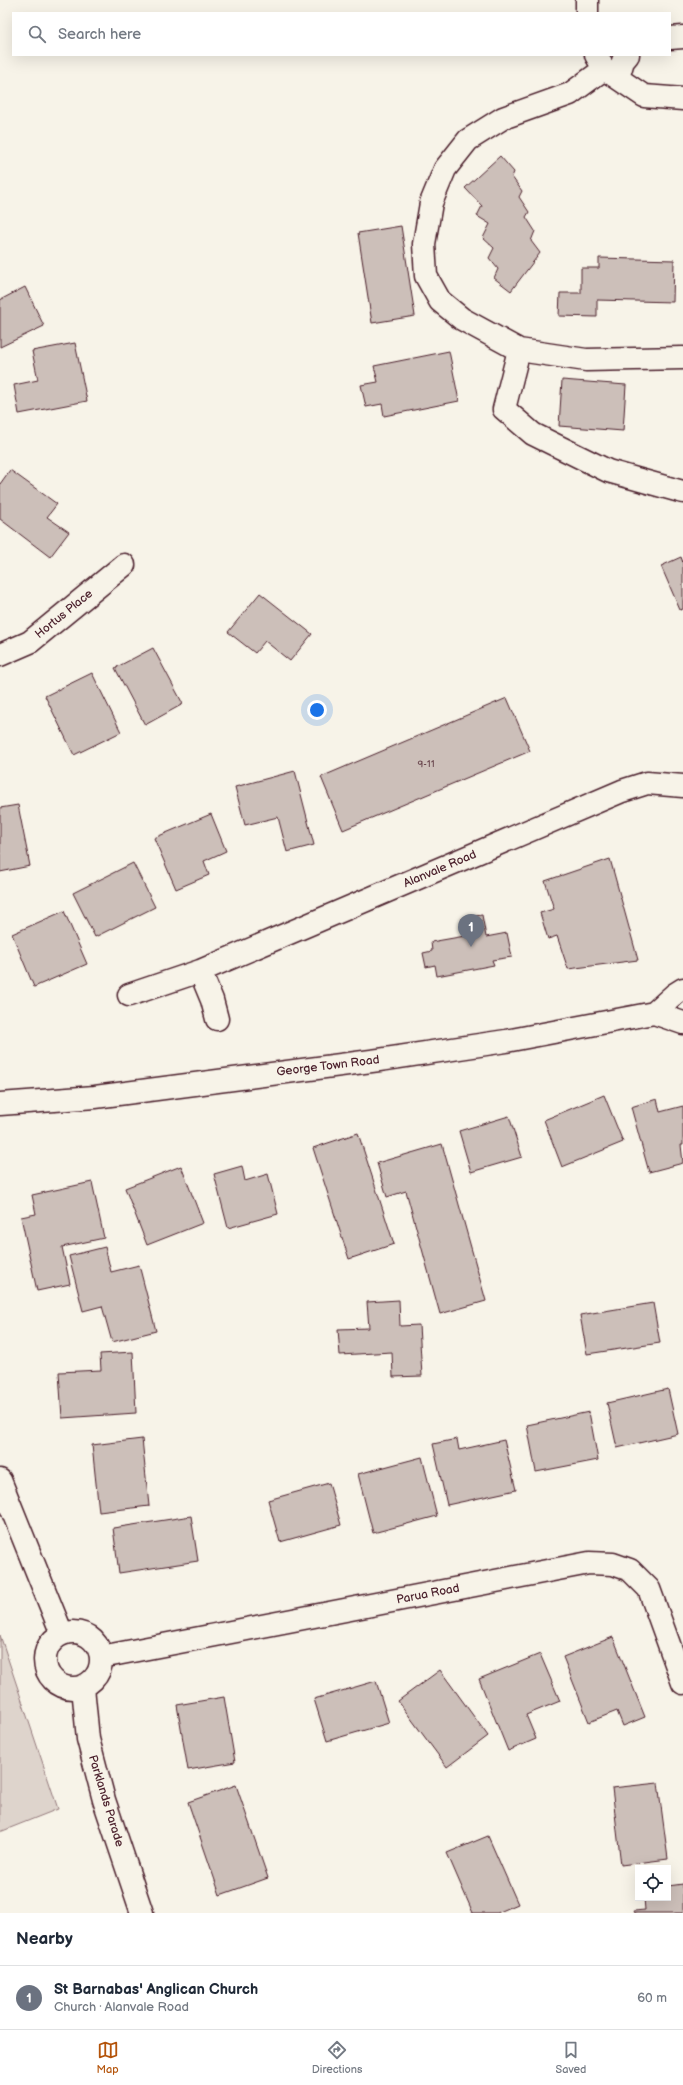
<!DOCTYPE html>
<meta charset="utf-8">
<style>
:root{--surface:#fff;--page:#f2f2f3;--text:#1f2937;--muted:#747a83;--line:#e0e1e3;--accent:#b45309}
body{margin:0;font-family:"Balsamiq Sans",sans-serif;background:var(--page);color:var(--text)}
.controls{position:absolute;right:12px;bottom:12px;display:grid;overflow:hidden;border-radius:0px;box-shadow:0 4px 16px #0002}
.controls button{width:36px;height:36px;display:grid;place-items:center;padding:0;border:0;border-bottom:1px solid var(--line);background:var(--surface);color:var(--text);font:20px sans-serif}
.you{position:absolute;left:317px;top:710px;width:14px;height:14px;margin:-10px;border:3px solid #fff;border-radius:50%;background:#1a73e8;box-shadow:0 0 0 6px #1a73e833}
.badge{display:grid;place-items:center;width:26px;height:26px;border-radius:50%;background:var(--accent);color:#fff;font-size:13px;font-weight:700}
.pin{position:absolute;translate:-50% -33px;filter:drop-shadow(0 1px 2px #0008)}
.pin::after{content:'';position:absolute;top:21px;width:14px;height:12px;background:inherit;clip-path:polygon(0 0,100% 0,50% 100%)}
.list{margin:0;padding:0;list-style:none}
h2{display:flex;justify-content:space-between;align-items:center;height:52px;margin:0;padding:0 16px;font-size:17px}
h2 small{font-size:13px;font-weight:400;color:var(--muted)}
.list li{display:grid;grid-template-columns:26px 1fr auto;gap:12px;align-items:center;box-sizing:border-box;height:64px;padding:0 16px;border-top:1px solid var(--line)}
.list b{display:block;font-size:15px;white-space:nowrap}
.list p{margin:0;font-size:13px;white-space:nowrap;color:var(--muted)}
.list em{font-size:13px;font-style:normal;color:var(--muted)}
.icon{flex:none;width:22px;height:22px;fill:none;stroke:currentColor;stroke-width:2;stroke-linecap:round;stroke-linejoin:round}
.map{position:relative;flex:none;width:683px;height:1913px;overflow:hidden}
.search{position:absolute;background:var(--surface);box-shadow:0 4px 16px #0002;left:12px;right:12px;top:12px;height:44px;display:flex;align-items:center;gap:10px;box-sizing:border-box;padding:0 14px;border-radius:0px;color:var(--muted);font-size:15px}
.sheet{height:116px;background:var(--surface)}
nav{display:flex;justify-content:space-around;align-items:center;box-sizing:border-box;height:56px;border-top:1px solid var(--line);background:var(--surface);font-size:11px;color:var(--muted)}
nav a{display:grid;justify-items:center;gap:2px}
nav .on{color:var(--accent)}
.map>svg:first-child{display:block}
.green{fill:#ded4cc;stroke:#947a7c}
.building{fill:#ccbfb9;stroke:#4a1f2b}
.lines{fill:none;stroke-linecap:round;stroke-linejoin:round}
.minor-casing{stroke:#4a1f2b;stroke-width:25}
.major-casing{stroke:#4a1f2b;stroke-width:25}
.minor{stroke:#f7f3e8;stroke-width:22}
.major{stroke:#f7f3e8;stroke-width:22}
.labels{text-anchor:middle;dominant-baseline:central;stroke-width:3.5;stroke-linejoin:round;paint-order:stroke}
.number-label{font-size:10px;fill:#6a474e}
.street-label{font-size:12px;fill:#4a1f2b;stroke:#f7f3e8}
</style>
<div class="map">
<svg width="683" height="1913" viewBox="0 0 683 1913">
<rect width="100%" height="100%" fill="#f7f3e8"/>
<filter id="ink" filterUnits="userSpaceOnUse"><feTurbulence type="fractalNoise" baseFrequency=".025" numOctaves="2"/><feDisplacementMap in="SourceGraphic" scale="8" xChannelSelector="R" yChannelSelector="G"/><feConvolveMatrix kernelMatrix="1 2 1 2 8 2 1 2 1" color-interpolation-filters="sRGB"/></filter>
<g filter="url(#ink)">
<path class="green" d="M0 1635 58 1809 0 1832Z"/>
<path class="building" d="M500 156 514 172 512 177 522 191 519 197 529 212 526 217 535 231 531 241 540 253 511 291 494 278 498 269 489 258 494 248 483 238 490 224 477 216 482 206 465 188Z
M401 226 415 316 372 323 358 233Z
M599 258 674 260 673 302 597 300V317L559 316 560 293H581V268H599Z
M25 287 44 326 0 347V300Z
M75 343 87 401 19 414 14 385 38 380 32 351Z
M449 351 459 401 384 416 382 404 366 407 361 385 378 382 374 366Z
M562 380 626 385 623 431 559 426Z
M10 470 57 504 47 517 69 532 50 557 0 519V484Z
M681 557 683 563V609L680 610 661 566Z
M260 593 312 634 290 661 265 641 255 653 228 632Z
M153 648 183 704 145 725 115 668Z
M92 673 121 732 74 755 45 696Z
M507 698 530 751 343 830 321 777Z
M295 771 314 845 287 852 278 817 245 825 235 787Z
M18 805 30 866 0 872V808Z
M211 814 226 851 204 861 209 875 176 889 154 838Z
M610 859 638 960 568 969 557 936 548 939 540 913 554 909 545 881Z
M133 863 155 907 95 937 73 893Z
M64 911 87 964 34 987 12 934Z
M482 915 486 937 507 933 512 957 492 960 494 965 437 976 435 965 426 967 423 953 432 951 431 942 465 936 462 918Z
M604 1095 623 1142 562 1167 544 1120Z
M657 1099 660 1112 683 1106V1145H681L683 1163 649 1172 631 1107Z
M509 1116 522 1157 471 1172 459 1131Z
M358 1133 394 1244 349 1259 313 1148Z
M442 1144 486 1301 440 1314 406 1191 387 1197 377 1163Z
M181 1166 203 1223 147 1245 125 1188Z
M242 1166 245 1181 268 1174 278 1214 228 1228 214 1174Z
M92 1182 104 1238 62 1247 70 1284 37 1291 21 1217 36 1214 32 1195Z
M105 1247 111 1272 139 1265 156 1331 112 1342 102 1306 83 1311 69 1256Z
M399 1300 400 1326 419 1325 422 1376 393 1377 392 1352 340 1355 338 1329 369 1328 367 1302Z
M653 1303 660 1343 587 1354 580 1315Z
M133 1352 136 1413 62 1418 59 1372 101 1370 100 1354Z
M668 1389 678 1434 617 1448 607 1403Z
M589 1412 598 1460 536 1472 527 1425Z
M142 1439 149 1506 99 1512 92 1445Z
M457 1439 459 1450 504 1440 516 1490 447 1505 433 1444Z
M422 1457 437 1516 373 1533 358 1474Z
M329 1483 341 1525 280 1542 268 1500Z
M191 1516 198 1561 119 1573 113 1528Z
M613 1637 645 1717 623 1726 617 1711 589 1722 563 1657Z
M540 1654 560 1701 526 1715 536 1739 508 1751 479 1679Z
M440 1670 488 1736 447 1767 398 1701Z
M376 1681 389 1723 327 1741 314 1699Z
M224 1697 235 1762 188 1770 177 1705Z
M658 1783 668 1859 621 1865 612 1788Z
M236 1785 268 1878 220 1895 188 1802Z
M488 1836 518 1904 497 1913H473L447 1853Z
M683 1884V1913H635L634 1911 645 1910 644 1898H668V1886Z"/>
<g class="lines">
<g class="minor-casing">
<path id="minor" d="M587 13V0
M670 38 683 37
M596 55 604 69 644 96 683 99
M604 69 570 94 503 118 468 140 445 169 431 203 424 244 426 276 440 301 462 319 519 350 586 360 683 358
M618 78 623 61 628 55
M519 350 504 409 533 434 608 471 683 492
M0 655 30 642 124 565
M200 971 212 1000 217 1019
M129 995 200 971 622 791 647 783 683 786
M0 1480 62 1634
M45 1660a28 28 0 1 1 56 0a28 28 0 1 1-56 0Z
M101 1657 589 1563 613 1564 630 1570 649 1589 683 1683
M83 1687 88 1739 104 1800 142 1913"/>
</g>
<g class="major-casing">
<path id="major" d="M654 1013 675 994 683 989
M0 1104 95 1097 379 1060 506 1041 654 1013 683 1023"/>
</g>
<use href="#minor" class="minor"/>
<use href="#major" class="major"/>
</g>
</g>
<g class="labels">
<g class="number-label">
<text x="426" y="764">9-11</text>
</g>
<g class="street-label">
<text transform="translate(64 614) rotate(-39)">Hortus Place</text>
<text transform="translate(440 869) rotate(-23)">Alanvale Road</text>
<text transform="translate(328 1066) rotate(-7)">George Town Road</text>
<text transform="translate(428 1594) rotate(-11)">Parua Road</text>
<text transform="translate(106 1801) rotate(73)">Parklands Parade</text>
</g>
</g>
</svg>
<div class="controls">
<button><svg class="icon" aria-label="locate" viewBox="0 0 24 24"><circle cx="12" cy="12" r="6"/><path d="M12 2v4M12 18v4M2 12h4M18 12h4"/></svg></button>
</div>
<div class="you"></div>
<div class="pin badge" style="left:471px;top:947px;background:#6b7280">1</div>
<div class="search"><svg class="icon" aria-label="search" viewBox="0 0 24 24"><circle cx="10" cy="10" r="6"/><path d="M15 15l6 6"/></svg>Search here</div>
</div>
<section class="sheet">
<h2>Nearby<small></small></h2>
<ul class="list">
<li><span class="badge" style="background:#6b7280">1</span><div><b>St Barnabas' Anglican Church</b><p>Church · Alanvale Road</p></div><em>60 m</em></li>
</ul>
</section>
<nav>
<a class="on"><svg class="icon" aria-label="map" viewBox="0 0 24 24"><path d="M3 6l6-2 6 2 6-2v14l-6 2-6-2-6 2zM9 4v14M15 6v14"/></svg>Map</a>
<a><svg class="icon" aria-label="directions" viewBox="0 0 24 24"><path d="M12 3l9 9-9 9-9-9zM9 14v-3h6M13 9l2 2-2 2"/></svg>Directions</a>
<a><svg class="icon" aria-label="saved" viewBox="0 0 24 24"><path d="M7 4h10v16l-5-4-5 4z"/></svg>Saved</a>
</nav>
